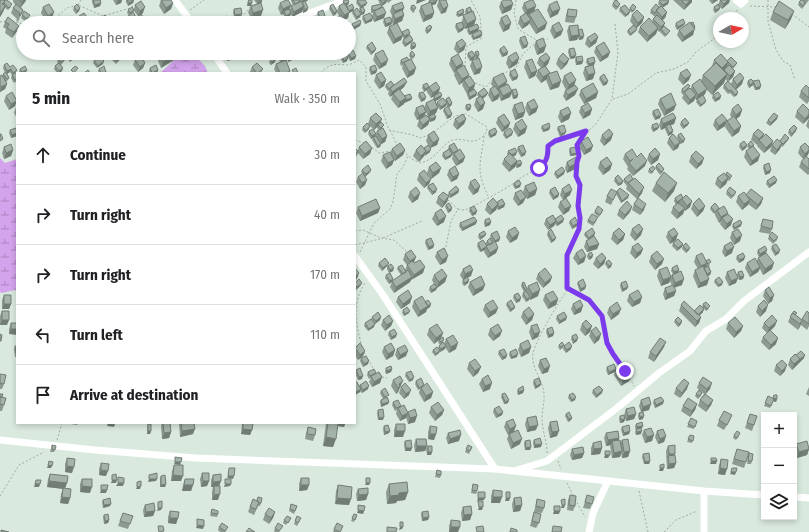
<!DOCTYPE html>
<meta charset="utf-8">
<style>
:root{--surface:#fff;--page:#f2f2f2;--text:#202124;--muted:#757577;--line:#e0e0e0}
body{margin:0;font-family:"Fira Sans Condensed",sans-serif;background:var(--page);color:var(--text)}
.controls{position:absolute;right:12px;bottom:12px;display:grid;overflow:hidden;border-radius:0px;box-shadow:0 2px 6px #0003}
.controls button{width:36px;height:36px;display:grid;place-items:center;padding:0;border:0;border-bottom:1px solid var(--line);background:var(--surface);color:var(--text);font:20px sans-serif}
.compass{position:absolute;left:713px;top:12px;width:36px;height:36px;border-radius:50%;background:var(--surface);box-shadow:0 2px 6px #0003;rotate:81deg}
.stop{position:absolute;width:12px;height:12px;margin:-9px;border:3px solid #7c3aed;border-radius:50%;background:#fff}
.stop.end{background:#7c3aed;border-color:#fff;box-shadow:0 1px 4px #0008}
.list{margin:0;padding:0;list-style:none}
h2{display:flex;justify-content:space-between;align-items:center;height:52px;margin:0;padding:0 16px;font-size:17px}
h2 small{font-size:13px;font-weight:400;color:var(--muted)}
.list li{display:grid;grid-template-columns:26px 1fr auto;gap:12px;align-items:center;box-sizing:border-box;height:60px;padding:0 16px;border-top:1px solid var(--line)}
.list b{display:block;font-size:15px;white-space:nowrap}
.list em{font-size:13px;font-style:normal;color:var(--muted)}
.icon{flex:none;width:22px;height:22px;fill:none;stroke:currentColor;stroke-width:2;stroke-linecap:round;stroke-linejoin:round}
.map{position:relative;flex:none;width:809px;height:532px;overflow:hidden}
.search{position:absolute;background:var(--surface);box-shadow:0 2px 6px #0003;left:16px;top:16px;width:340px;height:44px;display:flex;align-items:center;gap:10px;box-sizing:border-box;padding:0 14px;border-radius:22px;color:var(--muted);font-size:15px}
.panel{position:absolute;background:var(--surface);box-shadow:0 2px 6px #0003;left:16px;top:72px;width:340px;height:352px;border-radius:0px}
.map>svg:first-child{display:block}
.wetland{fill:url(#wetland-marsh)}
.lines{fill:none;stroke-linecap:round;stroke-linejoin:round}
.path{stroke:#a0aca4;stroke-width:1;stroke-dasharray:2 2;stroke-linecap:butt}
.street{stroke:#fff;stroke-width:7}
.wall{fill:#8c9a91;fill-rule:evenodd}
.shaded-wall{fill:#727d76}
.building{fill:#a3b3a9;stroke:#727d76}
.route{stroke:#7c3aed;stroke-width:5}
</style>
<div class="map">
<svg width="809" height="532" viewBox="0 0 809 532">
<defs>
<pattern id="wetland-marsh" width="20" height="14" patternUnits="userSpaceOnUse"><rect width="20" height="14" fill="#d3a3eb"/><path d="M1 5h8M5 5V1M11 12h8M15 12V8" fill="none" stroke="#ab85bf"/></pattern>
</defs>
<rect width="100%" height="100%" fill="#d9e9de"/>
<path class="wetland" d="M182 53H192L205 66 208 73H160Z
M0 158 5 163 17 159V291L15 290 2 293 0 292Z"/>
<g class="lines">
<path class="path" d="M516 0 514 13 518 29 538 41
M768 0V21L776 50 783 61 790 65 795 80
M78 5 81 0
M750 6 776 7
M190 10 204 0
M792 14 809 27
M732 18 738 9
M12 21 23 24
M0 22 7 21
M49 23 67 8 78 5 103 16 130 8 142 0
M236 23 239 21 251 6
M543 40 548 39
M465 67 466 47 482 38 480 17 471 0
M321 73C329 63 336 64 347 65 350 65 355 62 359 60L366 67V81L380 104 389 130C400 133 410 133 420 138L429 135
M502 74 516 68 523 54 536 42
M475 83 486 87 494 78
M613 99 628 94 656 73 674 69 688 62 696 52 719 35
M390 130 397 145
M484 136C481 163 475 169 488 196
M355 140 364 143
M369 145 379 153 392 151
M403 151 412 159 421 163C438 158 442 143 453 140 464 137 472 146 482 137 486 134 487 131 487 127L466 114 455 116 434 132
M577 161 579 156 577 145 586 131
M516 181C534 168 548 171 548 146L555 141 588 131 596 124 612 99 618 52 615 24
M458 209C460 210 462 210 464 210 468 210 509 187 514 183
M355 231 363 230 381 238 394 240 408 253
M383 238 422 221
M355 245 380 239
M445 251 451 221 458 209 447 199
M360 252 374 223 390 209 393 202 397 174 403 167 408 156
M568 288 589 300 602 316 607 343 621 366
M362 347C356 324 351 304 365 283
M364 352 374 370
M382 377 387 378
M630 378 634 386
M57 440 62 423
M547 453C547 441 542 430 542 419 542 408 546 399 543 388 540 376 531 367 533 353 535 342 560 299 567 291V255L579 229 580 218 577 164
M558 461 561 469
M567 483 573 495
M639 491 648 532
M0 496 19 465 44 452
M575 499 585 517
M664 532 676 520 697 511"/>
<path class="street" d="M175 0 192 23
M736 0 741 4 745 0
M283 23 345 0
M213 53 227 73
M355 256 383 295 495 469
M0 440 95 450 196 458 495 469 704 491 764 495
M517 470 547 461 617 408 659 373 690 351 706 331 726 319 744 301 809 252
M704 491V532
M794 497 809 498
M589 532 593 513 608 481"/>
</g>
<path class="wall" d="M0 0 11 7 8 10 5 8 3 12 0 17Z
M13 0H26L25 2 21 7 23 10 18 22 16 20 17 19 11 13 13 8 16 5 13 2Z
M92 0H100L101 3 100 6 94 8 92 2Z
M113 0H122L121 3 116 5Z
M126 0H134L133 3 128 6 126 2Z
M161 0 173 3 171 9 164 14 159 6Z
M248 0H252L251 6 257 4 254 0H262V2L259 4 261 16 251 19 248 12 251 6H247Z
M291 0H299L300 2 299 0H308L305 2 308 8 307 11 303 13V11L302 12 292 17 291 14 290 16 285 18 283 14 281 15 278 8 280 3 291 5 289 9 290 10 291 6 293 5 291 1Z
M357 0 366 5 363 7 365 11 364 14 361 15 360 17 356 20 352 13 353 11 349 13 348 18 344 20V23H332L333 20 339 16 337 12 336 14 333 16 329 9 330 6 337 11 339 6 343 4V1L349 2 348 5 346 6 347 7 353 10 359 11 360 8 356 3Z
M378 0H392L388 3 387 1 386 3 382 6 384 18 374 22 372 16 373 13H371V9L372 6 380 4Z
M439 0 446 12 441 14 437 6Z
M613 0H618L617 1 620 4 619 7 616 10 612 6 613 3 615 1Z
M673 0H692V2L684 10Z
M709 0H718L712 4Z
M720 0 729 3 722 9 718 5 720 8 719 10 715 13 713 10 714 7 718 5Z
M801 0H809L802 9 798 5 799 2Z
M429 1 436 4 432 5 434 13 432 18 423 22 419 11 421 6 428 3Z
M659 1H669L668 4 662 8 667 12 665 18 663 20 664 27 670 31 668 34 665 37 660 32 661 30 659 32 657 30 656 34 647 42 638 32 640 27 652 22 653 19 655 17 654 16 655 15 654 16 650 13 651 10 659 7 660 6 658 4Z
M501 2 513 4 511 10 502 14 499 7Z
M524 3 534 11 545 29 536 34 529 23 528 25 522 29 518 23 520 17 525 14 522 8Z
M135 5 143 13 141 14 147 23H133L134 21 131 23 129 21V23H114L115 21 124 22V20L127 18 129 15 127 13 128 10 134 9ZM134 11 138 16 136 17 133 13Z
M549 5 558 14 550 18 547 10Z
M392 6 402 11 404 15 402 21 397 23 402 33V32L410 33 409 35 404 39 402 36 401 40 393 44 387 33 389 27 393 25 392 22 391 25 385 27 383 22 384 19 391 20 392 16 390 11Z
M411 6 415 11 413 13 410 9Z
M43 7 52 18 46 21 41 13Z
M74 7 80 8 79 11 76 14 73 10Z
M636 7 635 10 632 13 630 11 629 14 625 17 619 11 620 8 629 10 630 8Z
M234 9 241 17 234 18 233 12Z
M466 9 476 19 474 25 465 29 464 28 463 30 458 33 455 27 456 24 462 22 463 15 466 14 465 12Z
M568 9 576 17 574 23 565 22 566 15Z
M794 11 791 19 785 29 770 20 773 12Z
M318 12 324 19 320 20V23H311L310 22 311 19 318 17 317 14Z
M457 12 463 15 458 17 456 15Z
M22 15 29 18 26 22 21 18Z
M632 15 644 17 642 23 637 28V29L636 31 630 36 627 32 628 30 633 25 630 21Z
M79 16 86 19 89 23H81L80 22V23H63L64 22H74L75 20 78 18Z
M363 16 372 21 365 24 362 19Z
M8 17 17 31 12 38 5 33 6 29 3 27 5 22Z
M101 18 109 22 102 23 100 21Z
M501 18 511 23 509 29 503 32 499 23Z
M361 23 360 26 353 30 351 27 352 24Z
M676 23H685L684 25 677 30 675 26Z
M552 26 561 35 554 39 550 31Z
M569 26 578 30 583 39 579 40 578 37 577 40 569 41 567 31Z
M695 27 693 35 682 42 677 35 679 30Z
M426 28 431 30 427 34 425 31Z
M468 28 478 31 469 35 467 31Z
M472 34 481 37 473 40 471 36Z
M598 37 596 43 589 48 585 44 587 38Z
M520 38 527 47 522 49 519 41Z
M403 40H413L412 42 405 47 402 43Z
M536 41 544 52 537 55 534 46Z
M456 43 466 44 464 50 458 54 454 49Z
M411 44 416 45 415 48 411 50 410 47Z
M367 46 376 49 375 51 371 55 366 48Z
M596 47 610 52 608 57 600 62 594 52Z
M500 49 508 52 507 55 502 57 499 51Z
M569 49 575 58 570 59 568 52Z
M475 52 479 55 478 58 476 59 474 57V59L470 61 467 56 468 53 474 55Z
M113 53H119L117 55 120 58 119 61 116 64 112 60 113 57 115 55Z
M195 53H203V54L198 57Z
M256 53H266L260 58Z
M275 53H300L298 57 288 62 287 59 286 61 290 71V73H276L274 69 276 64 280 62 278 58 279 56 277 57Z
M302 53H313L311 57 305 60Z
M320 53H329L328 56 323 59Z
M345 53 347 61 343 63 340 57 341 54Z
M348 53 356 56 355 59 350 61 347 55Z
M410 53 415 55 414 58 412 59 414 74 407 78 402 68 403 65 401 66 400 63 401 60H409L411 59 409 56Z
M66 54 74 58 70 62 65 56Z
M227 54 231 60 227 61 226 57Z
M375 54 386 65 379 69 373 60Z
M176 55 174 60 161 68 158 61 160 56Z
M508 57 519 58 517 64 509 69 506 63Z
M576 57 583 61 582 64 576 65 575 60Z
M451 58 463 63 462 66 469 75 468 77 475 84 474 89 477 93 476 96 469 100 467 95V94L462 85 463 82 459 85 454 75 455 72 454 73 449 64Z
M539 58H550L548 64 546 66 550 74 559 87 550 90 546 80 547 79 541 83 536 76 538 70 541 68 537 63Z
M558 59H569L567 64 561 70 556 64Z
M587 59 595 62 594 65 593 66V79L586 81 583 73 585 67 588 66 586 62Z
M58 60H65L61 65 62 71 59 73H57L54 69 55 66 58 63 57 62Z
M135 60 145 63 143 68 138 72 133 65Z
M270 60 275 62 271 65 269 63Z
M472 60 480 73 474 75 470 66Z
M714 60 737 63 736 65 733 69 735 71 733 77 728 81 731 84 733 79 742 84 736 90 738 92 737 95 734 97 730 93 728 94 723 88 724 85 727 81 725 79 724 83 712 95 706 89 705 94 703 96 706 101 705 103 700 107 696 102 697 100H696L695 98 694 101 688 105 682 98 684 94 683 95 681 92 682 89 691 88 692 85 701 81 703 75 712 66Z
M94 61 103 64 97 68 93 63Z
M526 61 537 71 535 76 529 79 524 67Z
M4 65 17 70 16 72 17 73V81L14 83 11 78 12 75 10 72 7 74 9 78 8 80 6 82 7 84 5 89 0 92V76H3V74L5 73 3 68Z
M252 67 263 69 261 73H251L250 72Z
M370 67 377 70 376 73 371 75 369 70Z
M150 68 158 70 157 73H150L149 71Z
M20 69 26 73H20L19 72Z
M99 69 106 72V73H99L98 71Z
M510 72 518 76 517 79 512 81 509 75Z
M680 73 689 80 683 85 678 79Z
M376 75 386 80 384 86 379 89 374 81Z
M564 76 574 85 575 95 566 101 563 96 565 91 566 90 562 82Z
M600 77 607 84 603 86 599 79Z
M493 78 507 81 506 85 512 91V90L518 95 517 98 513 99 511 93 510 97 501 101 499 96 498 99 492 102 488 95 490 89 493 87 491 84Z
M748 81 753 82 760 89 755 90 753 85 749 88 747 84Z
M386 85H394L404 87 400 91 404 96 412 98 411 100 404 103V102V104L398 108 391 99 393 95 390 97 388 94 389 91H388L385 87Z
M423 85 429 87 440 88 438 94 441 98 435 101 437 104V102L445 101 446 99 452 103 451 106 449 107 451 117 447 119 443 111 444 109 448 107 446 104V106L440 110 438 107V108L436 113 434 114 436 117 435 120 430 122 429 121 428 125 421 130 417 126 419 120 421 118 417 120 414 114 416 108H424L426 103 433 100V99L434 96 431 98 427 92V90L424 92 422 88ZM426 112 428 117 429 116V118L424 116Z
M809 88V101L807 104 799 97 801 91Z
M581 90 598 92 596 98 584 104 579 95Z
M419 93 425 100 421 102 418 96Z
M478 93H488L486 96 483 99V109L478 112 474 105 476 99 479 98 477 95Z
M713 95 721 96 720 99 715 102 712 98Z
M6 96 15 106 9 110 4 101Z
M660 99 674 110 664 116 658 104Z
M527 103 538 107 536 112 529 116 525 108Z
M466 105 471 107 470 110 467 111 465 108Z
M514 105 525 112 523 117 515 120 512 110Z
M17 106V118L14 113 16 107Z
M581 107 592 109 590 115 583 119 579 112Z
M732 109 742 110 740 116 736 119 741 126 739 132 732 137 725 127 727 121 732 118 730 115Z
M560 111 571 113 569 119 561 123 558 117Z
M653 111 661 115 660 118 655 120 652 114Z
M797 111 809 118 803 124 795 117Z
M370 118 382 119 380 123 387 136 385 142 381 144 380 147 377 148 372 140 373 138 371 139 368 134 369 131 373 129 368 124ZM377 127V128L379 130 377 131 375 136 373 129 374 130Z
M498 118 510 123 508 128 502 132 496 123Z
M676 118 674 124 670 125 673 131 672 134 668 136 665 129V128L661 130 659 125 661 119Z
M455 119H466L464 124 457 130 453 125Z
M777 119 770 126 766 123 768 120Z
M809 119V129L806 126 808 120Z
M715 120H727L725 126 717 131 713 125Z
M681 122 688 125 683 129 680 125Z
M515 124 527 127 525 133 518 137 513 129Z
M652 125 658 129 653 132 651 128Z
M542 126 550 127 549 130 543 132 541 128Z
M363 127 369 129 365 133 362 130Z
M558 127 565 134 560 137 557 129Z
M10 130H17V136L11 138 9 133Z
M789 130 796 131 791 137 788 133Z
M489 131 496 135 490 138 488 134Z
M504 132 512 135 506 139 503 135Z
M753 134H764L763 136 773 141 771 147 764 153 757 146 758 144 757 145 751 140Z
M428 135 439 139 437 145 430 148 426 141Z
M602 135 611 140 604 146 600 141Z
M678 135 684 142 680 144V143L678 148 673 151 667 143 669 138 679 141 677 137Z
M788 140 782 147 781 146 780 149 775 155 770 151 772 145 779 141Z
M581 141 591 151 584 155 579 147Z
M740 144 747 145 746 148 742 151 739 147Z
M748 144 754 145 753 146 758 161 750 166 744 157 746 151 749 149 747 146Z
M449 146 458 150 465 157 463 162 456 166 452 159 453 155 452 156 451 155V157L445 160 442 156 443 153 448 150V149Z
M4 147 13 150 11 156 4 159 2 153Z
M359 147 372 148 370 154 363 159 358 153 356 157Z
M518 147 525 155 521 157 517 150Z
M800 147H809V153L806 156 809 159V174L808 175 799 167 801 162 805 157 803 159 798 153Z
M424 148 430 152 425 155 419 162 413 156 416 150Z
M570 148 578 153 577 155 570 156 569 151Z
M392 149 405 150 403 155 395 161 394 160 392 165 386 169 381 161 383 155 390 154Z
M508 151 516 155 513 157 521 166 517 168 515 166V167L509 172 502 164 504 159 508 155 507 154Z
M625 154 645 166 633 176 627 169 628 167 623 159Z
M649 154H660L658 160 651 165 647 159Z
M691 156 702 164 696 169 689 162Z
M567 162 577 168 567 173 565 168Z
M600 162 612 164 610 170 603 175 598 168Z
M764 165 770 173 765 175 763 168Z
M656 166 664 169 663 172 660 175 655 168Z
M429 167 441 168 439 173 431 179 429 184 424 188 417 180 419 174 431 178 427 173Z
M649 169 654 172 651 174 648 172Z
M362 170H371L370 172 365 177V185L360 189 356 182 358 177 363 174 361 172Z
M449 170 459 174 457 179 451 182 447 175Z
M555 172 564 174 557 179 554 174Z
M726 175 731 179 729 181 728 180 726 184 720 189 715 184 717 178Z
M615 178 623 181 622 184 618 186 614 181Z
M624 179 642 193 638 199 644 210 640 215 632 210 634 204 637 199 626 189 627 186 623 181Z
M767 181 776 183 769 188 766 184Z
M470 182 480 186 478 192 473 195 468 188Z
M514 183 520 187 515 189 513 185Z
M656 183 674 191 665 202 652 191Z
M428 186 436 192 432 195 427 188Z
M525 186 537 189 535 195 527 199 523 192Z
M562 189 570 195 563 200 560 195Z
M459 190 458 193 450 198 448 194 449 192Z
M550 190 559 194 558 197 553 200 549 193Z
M617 191 628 198 621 203 616 194 611 205 605 202 607 196 616 192Z
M727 191 736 192 735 195 731 199 726 194Z
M410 192 420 193 418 199 412 203 408 197Z
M515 193 523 203 518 206 513 199Z
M746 195 763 198 761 204 756 210 748 204V205L742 210 736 202 738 196Z
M449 196 447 202 442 208 436 203 438 197Z
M675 198H683L692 201 690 207 685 211 684 210 683 214 677 219 671 213 673 207 676 205 674 201Z
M497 202 505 204 504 207 498 210 497 208 496 210 490 215 485 210 487 204Z
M560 202 571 206 569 211 563 215 558 207Z
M693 204 705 206 703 211 697 217 691 209Z
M446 205 452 208 451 211 448 213 445 207Z
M358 207 380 208 378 213 360 221 356 213Z
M711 207 719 208 728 213 727 214 731 225 725 230 720 224 721 221 719 223 715 215V213L714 214 710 209Z
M470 208 476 214 472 216 469 211Z
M603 210 599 217 594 213 595 211Z
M619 210 630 212 623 220 617 215Z
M435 213 444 222 437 226 432 219Z
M546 219 563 222 557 226 555 224 554 226 548 230 544 224Z
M763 219 772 229 770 234 759 232Z
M485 220 491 222 490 225 485 227 484 223Z
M588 220H597L593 226 587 222Z
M570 221 577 226 572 229 569 223Z
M460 223 476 224 462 231 459 226Z
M733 224 741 226 734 230 732 227Z
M632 229 641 235 635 241 630 235Z
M508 231 519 233 517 239 510 243 506 237Z
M548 232 555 240 551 243 547 235Z
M668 232 676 240 670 244 666 237Z
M732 232 740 241 734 245 730 238Z
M585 233H595L594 236 588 240 599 244 597 249 587 252 584 247 586 241 588 240 584 235Z
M613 233 625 234 623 240 617 245 611 239Z
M479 234H486L485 236 480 240 478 237Z
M491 234 500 238 499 241 495 243 498 248 496 253 488 258 484 252 485 250 480 252 477 246 478 243H486L487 241 493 242 490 237Z
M769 236 778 237 777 240 773 244 768 239Z
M426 240 434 245 433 248 428 250 425 243Z
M673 243 683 244 682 247 677 251 672 246Z
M683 246 689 250 686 253 682 249Z
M724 246 732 253 725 257 722 252Z
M772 246 779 253 775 256 771 249Z
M632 247 641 254 635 259 630 253Z
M758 250 766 253 772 269 763 275 760 269 758 272 750 277 745 268 747 263 757 261 758 258 759 257 757 253Z
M437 252 446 262 440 265 435 257Z
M576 253 586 256 584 262 578 265 573 258Z
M405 254 416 257 413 263 423 273 411 280 410 282 394 293 390 287 392 282 389 284 385 278 386 275 393 279V281L401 275 397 269 398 267 405 270 407 265 403 260Z
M588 254 593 255 592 258 589 260 587 257Z
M651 256 662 264 655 270 649 262Z
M696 256 706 261 710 265 709 266 711 272 710 275 708 276 707 285 698 288 693 276 695 270 698 269 694 262Z
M737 256 744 260 739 263 736 259Z
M596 258H606L604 264 598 269 593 264Z
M606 262 611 267 608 269 605 264Z
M379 263 388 266 393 271 389 273 387 269V266L382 271 378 266Z
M672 268 678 272 682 285 674 288 676 291 674 296 665 300 663 294 665 288 672 286 670 281 669 283 661 286 657 276 659 270 671 276 673 274 671 271Z
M463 269 471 276 467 278 469 280 468 283 464 286 462 283 463 280 460 275Z
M727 272 736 283 729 286 725 278Z
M738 272 744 276 743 279 739 280 737 275Z
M538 274 552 277 550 282 543 288 536 279Z
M434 275 447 276 445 282 437 288 436 290 431 293 429 290 430 287 434 284 432 280Z
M715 280 722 285 718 287 714 282Z
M470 282 483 290 473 296 468 287Z
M578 282 586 286 585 289 580 292 577 284Z
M355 283 361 285 356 290 355 289Z
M522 283 527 289 528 286 538 296 530 300V298L529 300 526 302 522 296 523 293 524 292 521 286Z
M621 283 628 287 627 289 622 292 620 286Z
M765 290 774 295 772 301 768 304 763 296Z
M4 295 11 304 9 309H2V300Z
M514 295 520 301 516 303 513 298Z
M545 295 558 299 556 305 548 309 543 300Z
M629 295 642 297 640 303 632 307 627 301Z
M398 297H412L410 303 401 309 396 302Z
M414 301 425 302 431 304 430 307 427 309 426 312 418 317 412 307Z
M507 303 515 307 514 309 510 312 506 305Z
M573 304 581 312 574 315 571 309Z
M703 304 709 309 706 311 702 307Z
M485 305 496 313 488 318 483 310Z
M681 305 694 311 703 312 699 316 701 317 699 323 695 327 679 311Z
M758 306 766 311 760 317 756 312Z
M609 308 619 314 611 320 607 313Z
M403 310 409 313 404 316 402 313Z
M2 311 7 325H0V316Z
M523 312 534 314 532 320 526 325 521 317Z
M809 313V326L807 330 801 325 798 330 788 322 791 315H796L802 320Z
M557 316 566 320 559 324 556 319Z
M372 317H381L380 320 375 324 372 320 374 327 368 331 364 326 365 323 371 320Z
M383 320 393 321 391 326 385 331 381 325Z
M675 320 682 321 681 324 678 327 674 322Z
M11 323H17L9 334V329Z
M728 323 743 326 741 331 734 338 726 329Z
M764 323 775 326 770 331 776 344 769 350 761 342 763 337 767 333 762 328Z
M582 324 590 332 585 336 580 330Z
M531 326 538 337 532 340 529 332Z
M429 329 443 333 441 338 444 344 446 339 456 349 449 353 445 347V349L440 352V351L439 353 435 356 432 352 433 350 438 348 440 345 438 342 439 340 434 344 427 335Z
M490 329 500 336 493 341 488 335Z
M547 329 554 333 553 336 548 338 546 332Z
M591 331 601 334 599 340 594 344 589 336Z
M389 332 396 337 391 340 388 335Z
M572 336 577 341 573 344 571 339Z
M520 344 531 347 529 353 521 357 518 350Z
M559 345H564L563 348 560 350 558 347Z
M15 346 17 357H15L14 349Z
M564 346 571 349 566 353 563 349Z
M355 347 365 351 363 356 358 360 355 356Z
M384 347 395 350 393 356 386 360 382 352Z
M664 347 654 362 648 358 650 352Z
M397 349 406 356 398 360 395 355Z
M499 351 507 355 506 358 502 360 498 354Z
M510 352 517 357 511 359 509 355Z
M796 355 804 358 792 370 788 365 790 359Z
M361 358 368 364 363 367 360 361Z
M540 360 548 372 542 374 538 366Z
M469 363 481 367 478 373 473 377 467 369Z
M776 365 785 371 780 376 774 371Z
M607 367 616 369 615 372 608 375 606 370Z
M386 368 392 369 391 372 386 374 385 371Z
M616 369 631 376 629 381 621 386 614 375Z
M356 370 362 379 358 380 355 373Z
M368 372 376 373 375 374 382 377 380 383 372 387 369 382 371 378 369 379 367 375Z
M406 373 413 380 409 382 405 376Z
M0 374 4 384 2 389H0Z
M355 378V382L359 386 360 385 368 389 362 393 360 391V392L355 395Z
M482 379 490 389 483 392 479 384Z
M393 380 401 387H400L398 392 396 394 391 386Z
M534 380 541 384 540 386 535 389 533 383Z
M416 381 433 392 431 398 424 402 419 393 420 389 418 390 415 384Z
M699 383 710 389 705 394 713 400 711 405 706 412 698 406 700 400 704 394 697 388Z
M401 387 409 395 404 399 399 393Z
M809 387V396L806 394Z
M676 388 687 389 680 398 674 394Z
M518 389 524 390 523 393 518 395 517 392Z
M593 390 602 393 596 398 592 393Z
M381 391 388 398 389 402 388 404 381 407 380 402 381 400 383 399 380 393Z
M702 393 701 396 698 399 695 396 696 394Z
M0 394 2 397 4 405 2 411H0Z
M502 394 508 403 504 404 501 397Z
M569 395 575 400 571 402 568 398Z
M774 395 777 399 776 402 773 401 770 408 764 406 768 396 773 398Z
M641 400 649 410 641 412 639 406Z
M654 400 663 404 655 408 653 403Z
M393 402 401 407 407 413 408 412 415 422 408 424 406 417V418L400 421 396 414 397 410 395 411 392 405Z
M697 404 695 410 690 417 681 411 683 406Z
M431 407 444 410 442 415 435 421 429 413Z
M494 409 503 412 502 415 496 418 493 412Z
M626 409 636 414 634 419 626 421 624 415Z
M378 410 383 420H378L377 413Z
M639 413 643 419 639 420 638 416Z
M566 414 572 418 571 420 568 422 565 416Z
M750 414 757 416 752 431 745 428Z
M732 415 730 420 724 430 717 426 719 420Z
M620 416 625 419 624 422 620 423 619 419Z
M527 418 536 430 527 432 525 424Z
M691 418 697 421 694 429 687 427Z
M506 422 516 426 514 431 520 444 511 449 507 439 509 434 508 435 504 427Z
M550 422 557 436 550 438 548 428Z
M71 423H78L77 425 71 424Z
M162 423H170L171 432 169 438 162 439 161 426Z
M179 423H194L193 434 180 437Z
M242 423H253L252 430 250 435 241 434Z
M326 423H345L344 427 338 426 333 447 323 446Z
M148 424 151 431 150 434H147V427Z
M396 424 403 437H394V430Z
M636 424 642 428 641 429V434L636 435 635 432 636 430 635 427Z
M384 426 390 431 389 433 384 435 383 429Z
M430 426 436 434 434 440 428 439V432Z
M308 427 315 435 313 441 305 439 306 433Z
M622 427 630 431 629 434 623 436 621 430Z
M644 430 652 441 645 443 642 435Z
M657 431 666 436 664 442 658 444 655 437Z
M448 433 459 441 448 444 446 438Z
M606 433 619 438V440L620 444 622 440 630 451 628 457 622 458 621 452 620 457 612 458 610 446 611 445 606 446 604 438Z
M690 435 694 436 692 443 687 442Z
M734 435 739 436 736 440 733 438Z
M416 439 427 446 425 451 415 452 414 445Z
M534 440 541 447 534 448 533 443Z
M405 441 411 451H405L404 444Z
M525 441 531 447 530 450H525L524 444Z
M593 443 602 448 600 454 591 455V448Z
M796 444 809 449 807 455 797 458 794 449Z
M52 445 55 450 54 452H50Z
M468 445 472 447 469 454 465 452Z
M428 446 432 452 431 455H427L426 449Z
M668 446 674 455 676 463 674 468 667 469 666 451Z
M572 449 584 453 582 458 572 460 570 455Z
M737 449 746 462 744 468 732 464Z
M749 453 752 461 751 464H747Z
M643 454 650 461 649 464H644L642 457Z
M67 458 72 473 65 472V464Z
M721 459 725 475 718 474 719 465Z
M101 463 106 476 99 475V469Z
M174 465 181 481H171L172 471Z
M437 470 441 475 440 478 435 477Z
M202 473 209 481 207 486 201 487 200 479Z
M50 474 65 489 70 498 68 504 60 503 61 494 63 489 47 487 48 479Z
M213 475 219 486 218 500H212V492L213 487H211V480Z
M161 476 166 484 165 487H160V478Z
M301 478 309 485 307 490 299 491V484Z
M82 479 90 493 80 492V484Z
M185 479 193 485 191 491H182L183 485Z
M389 484 408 492 405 500 397 501 396 503 387 504 386 492Z
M473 484 477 491 476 494 471 493Z
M338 485 349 505 335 504 336 491Z
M358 489 368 494 366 500 357 501 356 494Z
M493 490 500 503H491V496Z
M570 495 575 506 573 511 567 510 568 500Z
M587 495 592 504 590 509 583 508Z
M258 497 261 503 260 506H258L254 515 248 512 253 499 256 501Z
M514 498 522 505 520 511 513 512 512 504Z
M537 499 544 508 542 513 534 512Z
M103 500 110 506 103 508 102 502Z
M291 504 297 506 294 514 289 511Z
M145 505 155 511 153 516 144 517 143 510Z
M463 507 472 514 470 520 462 521 461 513Z
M212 509 218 514 217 517 210 516Z
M170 511 178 518 176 524 168 523V517Z
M275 512 273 518 269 524 263 520 265 514Z
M422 512 429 517 428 520 422 521 421 514Z
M534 512 539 523 536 528 530 526Z
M123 513 133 516 128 529 118 526Z
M354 514 357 515 354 522 351 521Z
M104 515 109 520 108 523 104 524 103 517Z
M297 516 300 520 297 526 294 524Z
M291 518 286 525 283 523 284 520Z
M451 520 458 532H449V526Z
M283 526 279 532H275L274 531 275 528Z
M219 527 227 530 225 532H220L218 530Z
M334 529H342L340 532H333Z"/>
<path class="shaded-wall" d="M24 0H26L25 2 20 8 22 2Z
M118 0H122L121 3 116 5Z
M134 0 133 3 128 6 129 3Z
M262 0V2L257 5 258 2Z
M303 0H308L307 1 301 4Z
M387 0 386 3 382 6 383 3Z
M417 0H426L416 4Z
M690 0H692V2L684 10 686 5Z
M714 0H718L712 4Z
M728 0H730L729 3 722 9 724 4Z
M437 1 436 4 429 6 430 3Z
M669 1 668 4 662 8 663 5Z
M349 2 348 5 344 7 345 4Z
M101 3 100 6 94 8 95 5Z
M173 3 171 9 164 14 166 8Z
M248 3H252L251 6H247Z
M367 3 366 5 359 9 361 6Z
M513 4 511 10 502 14 504 8Z
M291 5 289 11H284L283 14 281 15 283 9Z
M5 6 3 12 0 17V14Z
M304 6 302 12 292 17 294 12Z
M448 6 446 12 441 14 443 9Z
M536 6 534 12 525 16 527 10Z
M145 7 143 13 138 17 140 11Z
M80 8 79 11 76 14 77 11Z
M308 8 307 11 303 13 304 10Z
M354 8 353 11 349 13 348 18 342 21 344 15 348 12Z
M404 8 402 13 393 15 395 11Z
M720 8 719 10 715 13 716 10Z
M560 9 558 14 550 18 552 12Z
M263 10 261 16 251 19 253 13Z
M337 11 336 14 333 16 334 13Z
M365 11 364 14 361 15 362 13Z
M630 11 629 14 625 17 626 15Z
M794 11 791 19 785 29 788 20Z
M54 12 52 18 46 21 48 16Z
M464 12 463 15 458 17 459 15Z
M667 12 665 18 660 22 662 17Z
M291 13 290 16 285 18 286 16Z
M386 13 384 18 374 22 377 17Z
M434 13 432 18 423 22 425 16Z
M242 14 241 17 234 18 235 15Z
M361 14 360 17 356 20 357 17Z
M404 15 402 21 393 25 395 19Z
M325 16 324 19 319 21 320 18Z
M644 17 642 23 636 28 638 23Z
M135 18 134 21 131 23 132 21Z
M373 18 372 21 365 24 366 22Z
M476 19 474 25 465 29 467 24Z
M531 20 528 25 522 29 524 24Z
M392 22 391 25 385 27 386 24Z
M361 23 360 26 353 30 354 27Z
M511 23 509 29 503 32 505 26Z
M547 23 545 29 536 34 538 29Z
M665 23 663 28 659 32 661 27Z
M685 23 684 25 677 30 678 27Z
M19 26 17 31 12 38 14 32Z
M432 27 431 30 427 34 428 31Z
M464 27 463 30 458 33 459 30Z
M695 27 693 35 682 42 684 37Z
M479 28 478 31 469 35 470 32Z
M658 28 656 34 647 42 649 36Z
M637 29 636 31 630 36 631 34Z
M749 29 747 35 743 40V36Z
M563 30 561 35 554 39 556 33Z
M410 33 409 35 404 39 405 36Z
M482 34 481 37 473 40 474 38Z
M403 35 401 40 393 44 395 39Z
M579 35 577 40 569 41 571 36Z
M584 36 583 39 579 40 580 37Z
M598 37 596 43 589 48 591 43Z
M413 40 412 42 405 47 406 44Z
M466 44 464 50 458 54 460 49Z
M528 44 527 47 522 49 524 46Z
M416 45 415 48 411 50 412 47Z
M546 46 544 52 537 55 539 49Z
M353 47 352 50 349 51V49Z
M376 49 375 51 371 55 372 52Z
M508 52 507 55 502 57 503 54Z
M610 52 608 57 600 62 602 57Z
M199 53H203V54L198 57Z
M262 53H266L260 58Z
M278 53H286L277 57Z
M297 53H300L298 57 288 62 290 56Z
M309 53H313L311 57 305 60 307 54Z
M325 53H329L328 56 323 59Z
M75 55 74 58 70 62 71 59Z
M176 55 174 60 161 68 163 62Z
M479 55 478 58 476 59 477 56Z
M576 55 575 58 570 59 571 57Z
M356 56 355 59 350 61 351 58Z
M475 56 474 59 470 61 471 58Z
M232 57 231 60 227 61 228 59Z
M348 58 347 61 343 63 344 61Z
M519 58 517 64 509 69 512 63Z
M550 58 548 64 542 69 544 63Z
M276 59 275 62 271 65 272 62Z
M569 59 567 64 561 70 564 64Z
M388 60 386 65 379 69 381 64Z
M104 61 103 64 97 68 98 66Z
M583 61 582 64 576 65 577 62Z
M595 62 594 65 588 67 589 64Z
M728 62 726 68 720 74 722 68Z
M145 63 143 68 138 72 140 67Z
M463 63 461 69 456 70 455 72 454 73 456 67Z
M482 67 480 73 474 75 476 70Z
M63 68 62 71 59 73V71Z
M416 68 414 74 407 78 409 72Z
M11 69 10 72 6 74 7 71Z
M27 70 26 73H22V72Z
M158 70 157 73H152Z
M377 70 376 73 371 75 372 72Z
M537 71 535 76 529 79 531 73Z
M735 71 733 77 728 82 730 76Z
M550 73 549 76 548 74 547 79 541 83 543 77Z
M595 73 593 79 586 81 588 75Z
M727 74 724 83 712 95 715 86Z
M469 75 467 80H464L463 82 459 85 462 79Z
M691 75 689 80 683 85 685 79Z
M518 76 517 79 512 81 513 78Z
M744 78 742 84 735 90 737 85Z
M386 80 384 86 379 89 381 83Z
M576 80 574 86 567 90 569 85Z
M507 81 505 87 499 88 498 91 496 92 498 87Z
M561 81 559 87 550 90 552 85Z
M608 81 607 84 603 86 604 83Z
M407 82 404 87 394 95 393 94V95L390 97 392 92Z
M754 82 753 85 749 88 750 85Z
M7 84 5 89 0 92 1 87Z
M475 84 473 90 468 93 467 94 469 88Z
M761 86 760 89 755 90 756 88Z
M428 88 427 90 424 92 425 89Z
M440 88 438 94 431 98 433 93Z
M578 89 575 95 566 101 568 95Z
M707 89 705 94 696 100 698 95Z
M512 91 510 97 501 101 503 96Z
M598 92 596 98 584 104 586 99Z
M738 92 737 95 734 97 735 95Z
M477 93 476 96 469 100 470 97Z
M488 93 486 96 480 100 481 97Z
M500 93 498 99 492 102 494 97Z
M442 95 441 98 434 102 435 99Z
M518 95 517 98 513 99 514 96Z
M696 95 694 101 688 105 690 100Z
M721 96 720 99 715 102 716 99Z
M426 97 425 100 421 102 422 99Z
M406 98 404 104 398 108 400 102Z
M412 98 411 100 404 103 405 100Z
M17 101 15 106 9 110 11 104Z
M706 101 705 103 700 107 701 105Z
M447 103 446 106 440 110 441 107Z
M452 103 451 106 448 107 449 105Z
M485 103 483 109 478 112 480 106Z
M676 105 674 110 664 116 666 110Z
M471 107 470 110 467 111 468 109Z
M538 107 536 112 529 116 531 110Z
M438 108 436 113 428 117 430 111Z
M592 109 590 115 583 119 585 113Z
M742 110 740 116 734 121 736 115Z
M426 112 424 117 417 120 419 115Z
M525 112 523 117 515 120 518 114Z
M571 113 569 119 561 123 563 117Z
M452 114 451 117 447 119 448 116Z
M809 114V118L803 124 805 119Z
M661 115 660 118 655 120 656 117Z
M778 116 777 119 770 126 771 123Z
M436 117 435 120 430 122 431 119Z
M676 118 674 124 666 127V126L665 128 661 130 663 124Z
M382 119 379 125H378L377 127 374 130 376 124Z
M430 119 428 125 421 130 423 125Z
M466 119 464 124 457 130 459 124Z
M727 120 725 126 717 131 719 126Z
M510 123 508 128 502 132 504 127Z
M689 123 688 125 683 129 684 126Z
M370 126 369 129 365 133 366 131Z
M741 126 739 132 732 137 734 131Z
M527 127 525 133 518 137 520 131Z
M550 127 549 130 543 132 544 130Z
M659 127 658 129 653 132 654 129Z
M797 128 796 131 791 137 792 134Z
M673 131 672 134 668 136 669 133Z
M497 132 496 135 490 138 491 136Z
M513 132 512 135 506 139 507 137Z
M566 132 565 134 560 137 561 134Z
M17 133V136L11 138 12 135Z
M376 134 375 137 371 139 372 136Z
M613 134 611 140 604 146 606 140Z
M764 134 762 139 759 140 757 145 759 139Z
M387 136 385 142 381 144 380 147 377 148 378 146 380 145 382 139Z
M789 138 788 140 782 147 783 144Z
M439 139 437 145 430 148 433 143Z
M685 139 684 142 680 144 682 141Z
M773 141 771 147 764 153 766 148Z
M680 142 678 148 673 151 675 146Z
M782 143 780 149 775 155 777 150Z
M747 145 746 148 742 151 743 148Z
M593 146 591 151 584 155 586 150Z
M372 148 370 154 363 159 365 154Z
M431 149 430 152 425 156 426 153Z
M13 150 11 156 4 159 6 153Z
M405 150 403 155 395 161 397 156Z
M809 150 808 155 803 159 805 154Z
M358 151 356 157 355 158V155Z
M426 151 424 156 419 162 421 156Z
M517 152 516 155 510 158 511 156Z
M526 152 525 155 521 157 522 154Z
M578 153 577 155 570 156 571 154Z
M452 154 451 157 445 160 446 158Z
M660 154 658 160 651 165 653 159Z
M760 155 758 161 750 166 752 161Z
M465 157 463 162 456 166 459 161Z
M704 158 702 164 696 169 698 164Z
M394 160 392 165 386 169 388 163Z
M517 161 515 167 509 172 511 166Z
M647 161 645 166 633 176 636 171Z
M579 162 577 168 567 173 569 167Z
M522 163 521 166 517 168 518 165Z
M612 164 610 170 603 175 605 169Z
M441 168 439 173 431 179 433 173Z
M371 170 370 172 365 177 366 174Z
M771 170 770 173 765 175 766 172Z
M565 171 564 174 557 179 558 176Z
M459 174 457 179 451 182 453 177Z
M728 178 726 184 720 189 722 183Z
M431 179 429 184 424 188 426 183Z
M367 180 365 185 360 189 362 183Z
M777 180 776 183 769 188 770 185Z
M623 181 622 184 618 186 619 184Z
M677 183 674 191 665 202 668 193Z
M521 184 520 187 515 189 516 187Z
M480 186 478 192 473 195 475 190Z
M644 187 642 193 637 199 639 194Z
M437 189 436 192 432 195 433 192Z
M537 189 535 195 527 199 529 193Z
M459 190 458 193 450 198 451 195Z
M572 190 570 195 563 200 565 194Z
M420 193 418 199 412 203 414 198Z
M559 194 558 197 553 200 554 197Z
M629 195 628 198 621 203 622 201Z
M449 196 447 202 442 208 444 202Z
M526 197 523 203 518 206 520 201Z
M763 198 761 204 756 210 758 205Z
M681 200 680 202 676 205 677 202Z
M750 200 748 205 742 210 744 204Z
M692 201 690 207 685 211 687 206Z
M498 204 496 210 490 215 492 210Z
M505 204 504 207 498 210 499 207Z
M646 204 644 210 640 215 642 210Z
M571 206 569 211 563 215 565 209Z
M705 206 703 211 697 217 699 211Z
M632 207 630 212 623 220 625 215Z
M380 208 378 213 360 221 362 216Z
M452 208 451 211 448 213 449 210Z
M685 208 683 214 677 219 679 213Z
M477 211 476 214 472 216 473 213Z
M728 213 726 219 722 218 721 221 719 223 721 217Z
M446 216 444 222 437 226 439 221Z
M564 219 563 222 557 226 558 223Z
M733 219 731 225 725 230 727 224Z
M477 221 476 224 462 231 463 228Z
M556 221 554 226 548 230 550 225Z
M491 222 490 225 485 227 486 224Z
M578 223 577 226 572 229 573 226Z
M742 223 741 226 734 230 735 228Z
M643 229 641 235 635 241 637 235Z
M519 233 517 239 510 243 512 238Z
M595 233 594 236 588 240 589 238Z
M486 234 485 236 480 240 481 237Z
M625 234 623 240 617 245 619 240Z
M678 234 676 240 670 244 672 238Z
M742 235 740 241 734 245 736 239Z
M500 238 499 241 494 243 495 241Z
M556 238 555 240 551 243 552 240Z
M599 244 597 249 587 252 589 247Z
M683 244 682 247 677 251 678 248Z
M434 245 433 248 428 250 429 247Z
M486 247 485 250 480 252 481 250Z
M734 247 732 253 725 257 727 251Z
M498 248 496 253 488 258 490 253Z
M690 248 689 250 686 253 687 250Z
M643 249 641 254 635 259 637 253Z
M767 250 766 253 759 257 760 254Z
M780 250 779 253 775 256 776 253Z
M593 255 592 258 589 260 590 257Z
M448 256 446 262 440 265 442 260Z
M586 256 584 262 578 265 580 260Z
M416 257 414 262 408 267 410 261Z
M745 257 744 260 739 263 740 260Z
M606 258 604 264 598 269 600 264Z
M664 259 662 264 655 270 657 264Z
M389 263 388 265 382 271 383 268Z
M707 263 705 269 699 272 701 266Z
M774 263 772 269 763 275 765 269Z
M612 264 611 267 608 269 609 266Z
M425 267 423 273 411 280 414 275Z
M760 267 758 272 750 277 752 272Z
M394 268 393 271 389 273 390 270Z
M473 270 471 276 463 280 465 274Z
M679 270 678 273 673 275 674 272Z
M711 272 710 275 705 277 706 275Z
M359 273 357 279 355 280V277Z
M447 276 445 282 437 288 439 282Z
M744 276 743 279 739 280 740 277Z
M412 277 410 282 394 293 396 287Z
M552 277 550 282 543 288 545 283Z
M671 277 669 283 661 286 663 280Z
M738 278 736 283 729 286 731 281Z
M393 279 392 282 389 284 390 281Z
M684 279 682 285 673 288 675 283Z
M709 279 707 285 698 288 700 283Z
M469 280 468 283 464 286 465 283Z
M723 282 722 285 718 287 719 285Z
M362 283 361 285 356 290 357 287Z
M485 285 483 290 473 296 475 290Z
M586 286 585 289 580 292 581 289Z
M437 287 436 290 431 293 432 290Z
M628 287 627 289 622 292 623 289Z
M540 290 538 296 530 300 532 294Z
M676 291 674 296 665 300 667 294Z
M774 295 772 301 768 304 770 298Z
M412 297 410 303 401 309 403 304Z
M530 297 529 300 526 302 527 299Z
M642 297 640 303 632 307 634 302Z
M521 298 520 301 516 303 517 300Z
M558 299 556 305 548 309 550 303Z
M4 304H11L9 309H2Z
M431 304 430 307 427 309 426 312 418 317 420 311Z
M768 305 766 311 760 317 762 311Z
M583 306 581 312 574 315 576 310Z
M515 307 514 309 510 312 511 309Z
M498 308 496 313 488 318 490 312Z
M621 309 619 314 611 320 613 314Z
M704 309 703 312 697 318 698 315Z
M410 311 409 313 404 316 405 314Z
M534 314 532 320 526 325 528 319Z
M381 317 380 320 375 324 376 321Z
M567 317 566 320 559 324 560 321Z
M701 317 699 323 695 327 697 321Z
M2 320H9L7 325H0Z
M802 320 800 326 798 330 800 324Z
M393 321 391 326 385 331 387 325Z
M682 321 681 324 678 327 679 324Z
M777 321 775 326 767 334 769 328Z
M375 324 374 327 368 331 369 329Z
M592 326 590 332 585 336 587 330Z
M743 326 741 331 734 338 736 332Z
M11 329H17V335L9 334Z
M502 331 500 336 493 341 495 336Z
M540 332 538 337 532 340 534 334Z
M443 333 441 338 434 344 436 338Z
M554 333 553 336 548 338 549 335Z
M397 334 396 337 391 340 392 337Z
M601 334 599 340 594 344 596 338Z
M578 338 577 341 573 344 574 341Z
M778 338 776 344 769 350 771 345Z
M666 342 664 347 654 362 656 356Z
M458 343 456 349 449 353 451 347Z
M446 346 445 349 440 352 441 349Z
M572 346 571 349 566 353 567 350Z
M531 347 529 353 521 357 523 351Z
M395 350 393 356 386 360 388 354Z
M440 350 439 353 435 356 436 354Z
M365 351 363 356 358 360 360 355Z
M408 351 406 356 398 360 400 355Z
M518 354 517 357 511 359 512 357Z
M507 355 506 358 502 360 503 357Z
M805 355 804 358 792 370 794 364Z
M369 361 368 364 363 367 364 364Z
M787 365 785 371 780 376 782 371Z
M550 366 548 372 542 374 544 369Z
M481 367 478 373 473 377 475 371Z
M392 369 391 372 386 374 387 371Z
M616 369 615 372 608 375 609 372Z
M363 376 362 379 358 380 359 377Z
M631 376 629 381 621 386 623 381Z
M382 377 380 383 372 387 374 382Z
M414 377 413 380 409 382 410 380Z
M403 381 398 392 396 394 398 388 399 384Z
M492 383 490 389 483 392 485 386Z
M689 383 687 389 680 398 682 393Z
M712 383 710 389 705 395 707 389Z
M541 384 540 386 535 389 536 386Z
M369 386 368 389 362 393 363 390Z
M361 389 360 392 355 395 356 392Z
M411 390 409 395 404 399 406 394Z
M524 390 523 393 518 395 519 392Z
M603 390 602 393 596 398 597 395Z
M433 392 431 398 424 402 426 396Z
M576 397 575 400 571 402 572 400Z
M773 398 777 399 776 402 773 401 770 408Z
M509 400 508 403 504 404 505 402Z
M713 400 711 405 706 412 708 406Z
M664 401 663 404 655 408 656 405Z
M389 402 388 404 381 407 382 404Z
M651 404 649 410 641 412 643 407Z
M697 404 695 410 690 417 692 411Z
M444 410 442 415 435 421 437 415Z
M503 412 502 415 496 418 498 415Z
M408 413 406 418 400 421 402 416Z
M636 414 634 419 626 421 628 416Z
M417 416 415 422 408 424 410 418Z
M644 416 643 419 639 420 640 417Z
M384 417 383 420H378L379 418Z
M572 418 571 420 568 422 569 419Z
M625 419 624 422 620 423 621 420Z
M108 423 115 424 114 427 107 426Z
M339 424H345L344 427 338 426Z
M538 425 536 430 527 432 529 427Z
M516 426 514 431 508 435 510 429Z
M643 426 642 428 636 430 637 427Z
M195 429 193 434 180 437 182 431Z
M243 429 252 430 250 435 241 434Z
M148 431H151L150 434H147Z
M390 431 389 433 384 435 385 432Z
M396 431H405L403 437H394Z
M559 431 557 436 550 438 552 432Z
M630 431 629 434 623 436 624 433Z
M642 431 641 434 636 435 637 432Z
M171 432 169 438 162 439 164 433Z
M430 434H436L434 440 428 439Z
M461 435 459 441 448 444 450 439Z
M654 435 652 441 645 443 647 437Z
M666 436 664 442 658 444 660 439Z
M326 437 336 439 333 447 323 446Z
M619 438 617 444 612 441 611 445 606 446 608 440Z
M522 439 520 444 511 449 513 443Z
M542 444 541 447 534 448 535 445Z
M417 446H427L425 451 415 452Z
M531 447 530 450H525L526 448Z
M406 448H412L411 451H405Z
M602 448 600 454 591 455 594 449Z
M809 449 807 455 797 458 799 452Z
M622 451 620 457 612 458 614 453Z
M630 451 628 457 622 458 624 452Z
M428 452H432L431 455H427Z
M584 453 582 458 572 460 574 455Z
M669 454H675L673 459 668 456 667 460Z
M605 455H610L608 458H604Z
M650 461 649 464H644L645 462Z
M711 461H717L716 464H710Z
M175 462H181L180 465 174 464Z
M676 463 674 468 667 469 669 464Z
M48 465 52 466 51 468H47Z
M67 466 74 467 72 473 65 472Z
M660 468H664L663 471H659Z
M720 468 727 469 725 475 718 474Z
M101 470 108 471 106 476 99 475Z
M731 472H736L735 475 730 474Z
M173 475 183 476 181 481H171Z
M228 476H234L233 479 227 478Z
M149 479H157L156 481 148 482Z
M112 480H117L116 483H111Z
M49 481 67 483 65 489 47 487Z
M203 481H209L207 486 201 487Z
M221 481 219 487 214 486 213 487H211L213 482Z
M118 483H124L123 486H116Z
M366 483H370L369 485H365Z
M35 484H40L39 487H34Z
M166 484 165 487H160L161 485Z
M225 484H231L230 486 224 487Z
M184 485H193L191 491H182Z
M301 485H309L307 490 299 491Z
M82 486 92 487 90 493 80 492Z
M141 486 140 489H136L137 487Z
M101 490H107L106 493H100Z
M408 492 405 500 397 501 396 503 387 504 390 496 399 493Z
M220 494 218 500H212L214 495Z
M368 494 366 500 357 501 359 495Z
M62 497 70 498 68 504 60 503Z
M493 497H502L500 503H491Z
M337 498 351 499 349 505 335 504Z
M478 498H485L484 500 477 501Z
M506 498H510L509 501H505Z
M111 504 110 506 103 508 104 505Z
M522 505 520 511 513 512 515 506Z
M562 505H565L564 508H561Z
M479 507H483L482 510H478Z
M158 508H162L161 510 157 511Z
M358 510 364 511 363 514 357 513Z
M155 511 153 516 144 517 146 512Z
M554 511H560L559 514H553Z
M275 512 273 518 269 524 271 518Z
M472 514 470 520 462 521 464 515Z
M429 517 428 520 422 521 423 518Z
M170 518H178L176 524 168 523Z
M109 520 108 523 104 524 105 521Z
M197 525 204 526 203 529 196 528Z
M400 527H403L402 529 399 530Z
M451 527H460L458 532H449Z"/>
<path class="building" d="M0 0H3L5 1 2 4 5 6 0 14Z
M5 0H7L12 4 9 8 4 3Z
M19 0H24L22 2Z
M93 0H100L101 3 95 5Z
M127 0H134L129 3Z
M161 0H171L173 3 166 8Z
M249 0H252V3H248Z
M257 0H262L258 2Z
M286 0H288L291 5 283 9 280 3Z
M293 0H299L300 2 295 4Z
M345 0H348L349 2 345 4 343 1Z
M357 0H365L367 3 361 6Z
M380 0H387L383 3Z
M431 0H437V1L431 3V2L430 3 429 1Z
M439 0H446L448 6 443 9Z
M504 0H511L513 4 504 8 501 2Z
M531 0H533L536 6 527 10 524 3Z
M616 0 620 4 617 7 613 3Z
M661 0H668L669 1 663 5 659 1Z
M681 0H690L686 5Z
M720 0H728L724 4Z
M801 0H803L805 3 803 6 799 2Z
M141 1 145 7 140 11 135 5Z
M301 1 304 6 294 12 291 6Z
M305 1 308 8 304 10V6L302 3Z
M557 1 560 9 552 12 549 5Z
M779 1 794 11 788 20 773 12Z
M402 2 404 8 395 11 392 6Z
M431 2 434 13 425 16 421 6Z
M261 3 263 10 253 13 251 6Z
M344 3 350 12 344 15 339 6Z
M16 4 23 10 20 16 19 15 20 13 13 8Z
M49 4 54 12 48 16 43 7Z
M77 4 80 8 77 11 74 7Z
M333 4 337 11 334 13 330 6Z
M352 4 354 8 349 11 347 7Z
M381 4 382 7 376 10H372V6Z
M633 4 636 7 633 11 630 8Z
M656 4 659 7 655 13 651 10Z
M718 4 720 8 716 10 714 7Z
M414 5 416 8 414 10 411 6Z
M625 5 630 11 626 15 620 8Z
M661 6 667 12 662 17 656 10Z
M132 7 134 10 130 13 128 10Z
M363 7 365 11 362 13 360 8Z
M383 7 386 13 377 17 374 11Z
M470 7 472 11 468 13 466 9Z
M241 8 242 14 235 15 234 9Z
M357 8 361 14 357 17 353 11Z
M289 9 291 13 286 16 284 11Z
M463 9 464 12 459 15 457 12Z
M538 9 547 23 538 29 529 14Z
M568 9 577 10 576 17 567 16Z
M323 10 325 16 320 18 318 12Z
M402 10 404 15 395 19 393 14Z
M637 10 644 17 638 23 632 15Z
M24 11 30 15 27 19 22 15Z
M473 11 476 19 467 24 463 15Z
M133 12 136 17 132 21 128 16Z
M84 13 87 17 82 21 79 16Z
M370 13 373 18 366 22 363 16Z
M526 13 531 20 524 24 520 17Z
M141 14 147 23H139L135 18Z
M105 15 110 20 106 23H105L101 18Z
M341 15 345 21 341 23H335L333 20Z
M507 15 511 23 505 26 501 18Z
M657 15 665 23 661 27 653 19Z
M227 16 229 21 224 23H222L220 19Z
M317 16 321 22 319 23H313L311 19Z
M8 17 19 26 14 32 7 28 9 24 5 22Z
M72 17 75 23H64V22Z
M121 17 124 23H116L115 21Z
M305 17 306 20 301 23 299 20Z
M390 17 392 22 386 24 384 19Z
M78 18 81 21 77 23 75 20Z
M127 18 130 22 129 23H126L124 20Z
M649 18 658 28 649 36 640 27Z
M86 19 89 22 88 23H83L82 22Z
M683 19 685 23 678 27 676 23Z
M164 20 165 23H158Z
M360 20 361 23 354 27 352 24Z
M31 21 34 23H30Z
M462 22 464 27 459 30 456 24Z
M559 22 563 30 556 33 552 26Z
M690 22 695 29 684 37 679 30Z
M693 22 695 27 694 28 691 23Z
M397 23 403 35 395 39 389 27Z
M477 24 479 28 470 32 468 28Z
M743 24 749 29 743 36Z
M430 25 432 27 428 31 426 28Z
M578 25 579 35 571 36 569 26Z
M634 25 637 29 631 34 628 30Z
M664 26 670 31 666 35 661 29Z
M408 29 410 33 405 36 402 32Z
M582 29 584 36 580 37 578 30Z
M480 30 482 34 474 38 472 34Z
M595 33 598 37 591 43 587 38Z
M410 35 413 40 406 44 403 40Z
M525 36 528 44 524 46 520 38Z
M543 38 546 46 539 49 536 41Z
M462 39 466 44 460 49 456 43Z
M350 42 353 47 349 49V43Z
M372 42 376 49 372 52 367 46Z
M414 42 416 45 412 47 411 44Z
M604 42 610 52 602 57 596 47Z
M504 46 508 52 503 54 500 49Z
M574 48 576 55 571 57 569 49Z
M353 50 356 56 351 58 348 53Z
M383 50 388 60 381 64 375 54Z
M412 51 415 55 412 57 410 53Z
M472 51 475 56 471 58 468 53Z
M478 51 479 55 477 56 475 52Z
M516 52 519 58 512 63 508 57Z
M67 53H74L75 55 71 59 66 54Z
M164 53H175L176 55 163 62 160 56Z
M230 53 232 57 228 59 227 54Z
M284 53 287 59 282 61 279 56Z
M288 53H297L290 56Z
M343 53H345L348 58 344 61 341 54Z
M546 53 550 58 544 63 539 58Z
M563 53 569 59 564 64 558 59Z
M62 54 66 57 62 62 58 60Z
M116 54 120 58 117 61 113 57Z
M458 54 463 63 456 67 451 58Z
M721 54 728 62 722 68 714 60Z
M141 56 145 63 140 67 135 60Z
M582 56 583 61 577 62 576 57Z
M100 57 104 61 98 66 94 61Z
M273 57 276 59 272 62 270 60Z
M407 57 409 60 402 63 401 60Z
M594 57 595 62 589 64 587 59Z
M731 57 737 63 733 67 727 61Z
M479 58 482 67 476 70 472 60Z
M411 59 416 68 409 72 404 62Z
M532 59 537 71 531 73 526 61Z
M286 60 290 71 286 73H280L276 64Z
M7 63 10 67 13 65 17 70 13 73 11 69 7 71 4 65Z
M59 63 63 68 59 71 55 66Z
M257 63 263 69 258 73H257L252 67Z
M716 63 727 74 715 86 703 75Z
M156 65 158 70 152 73 150 68Z
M375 65 377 70 372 72 370 67Z
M464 65 469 75 462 79 456 70Z
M593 65 595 73 588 75 585 67Z
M729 65 735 71 730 76 724 70Z
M25 66 27 70 22 72 20 69Z
M75 66 78 68 74 73 71 70Z
M104 66 106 72 104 73H101L99 69Z
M545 66 550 73 543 77 538 70Z
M296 68 298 73H294L292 70Z
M515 69 518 76 513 78 510 72Z
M687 69 691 75 685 79 680 73Z
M88 70 90 73H84Z
M557 71 561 81 552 85 548 74Z
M6 72 9 78 7 79 3 74Z
M17 72 18 73H17V79L15 80 12 75Z
M381 72 386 80 381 83 376 75Z
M571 72 576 80 569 85 564 76Z
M503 73 507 81 498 87 493 78Z
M740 73 744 78 737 85 733 79Z
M604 74 608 81 604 83 600 77Z
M2 75 7 84 1 87 0 85V76Z
M470 76 475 84 469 88 464 80Z
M404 78 407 82 392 92 390 88Z
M700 79 707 89 698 95 692 85Z
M751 79 754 82 750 85 748 81Z
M759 80 761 86 756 88 753 81Z
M391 81 394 85 389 89 386 85Z
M728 81 738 92 735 95 731 90 729 91 724 85Z
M436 82 440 88 433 93 429 87Z
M427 83 429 87 425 89 423 85Z
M593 83 598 92 586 99 581 90Z
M508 84 512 91 503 96 499 88Z
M688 84 690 86 684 92 682 89Z
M575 85 578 89 568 95 565 91Z
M806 85 809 88V98L801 91Z
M495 86 500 93 494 97 490 89Z
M484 88 488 93 482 97 478 93Z
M690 88 696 95 690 100 684 92Z
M399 89 406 98 400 102 393 94Z
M474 89 477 93 470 97 468 93Z
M516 89 518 95 514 96 512 90Z
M12 92 17 101 11 104 6 96Z
M423 92 426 97 422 99 419 93Z
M440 92 442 95 435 99 434 96Z
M718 92 721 96 716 99 713 95Z
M671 93 676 105 666 110 660 99Z
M410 94 412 98 405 100 406 98 404 96Z
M703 95 706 101 701 105 697 99Z
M481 96 485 103 480 106 476 99Z
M449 97 452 103 449 105 446 99Z
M443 98 447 103 441 107 437 102Z
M434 99 438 108 430 111 426 103Z
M534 99 538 107 531 110 527 103Z
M522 102 525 112 518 114 514 105Z
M588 103 592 109 585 113 581 107Z
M470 104 471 107 468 109 466 105Z
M738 104 742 110 736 115 732 109Z
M803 104 809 110V114L805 119 797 111Z
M423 105 426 112 419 115 416 108Z
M448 106 452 114 448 116 444 109Z
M568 107 571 113 563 117 560 111Z
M658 109 661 115 656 117 653 111Z
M376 113 382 119 376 124 370 118Z
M673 113 676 118 663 124 661 119Z
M774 113 778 116 771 123 768 120Z
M434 114 436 117 431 119 429 116Z
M463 114 466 119 459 124 455 119Z
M504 114 510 123 504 127 498 118Z
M722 114 727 120 719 126 715 120Z
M426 115 430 119 423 125 419 120Z
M734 116 741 126 734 131 727 121Z
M685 118 689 123 684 126 681 122Z
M522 119 527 127 520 131 515 124Z
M381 122 384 125 381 128 378 125Z
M367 123 370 126 366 131 363 127Z
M549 123 550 127 544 130 542 126Z
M657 123 659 127 654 129 652 125Z
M670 124 673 131 669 133 666 126Z
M564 125 566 132 561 134 558 127Z
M794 125 797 128 792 134 789 130Z
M16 128 17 133 12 135 10 130Z
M383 128 387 136 382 139 377 131Z
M495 128 497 132 491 136 489 131Z
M510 128 513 132 507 137 504 132Z
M373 129 376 134 372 136 369 131Z
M609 129 613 134 606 140 602 135Z
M758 129 764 134 759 139 753 134Z
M434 131 439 139 433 143 428 135Z
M681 133 685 139 682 141 678 135Z
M0 134H1L3 139 0 141Z
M673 134 680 142 675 146 669 138Z
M766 134 773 141 766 148 759 140Z
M785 134 789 138 783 144 780 141Z
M376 136 381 144 378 146 373 137Z
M588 137 593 146 586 150 581 141Z
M777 139 782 143 777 150 772 145Z
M366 141 372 148 365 154 359 147Z
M744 141 747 145 743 148 740 144Z
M751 141 754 145 751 147 748 144Z
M400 143 405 150 397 156 392 149Z
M454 143 458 150 453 153 449 146Z
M805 143 809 147V150L805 154 800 147Z
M11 144 13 150 6 153 4 147Z
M421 145 426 151 421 156 416 150Z
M428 145 431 149 426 153V151L424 148Z
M523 145 526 152 522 154 518 147Z
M753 146 760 155 752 161 746 151Z
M577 147 578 153 571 154 570 148Z
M355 148 358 151 355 155Z
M515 148 517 152 511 155 508 151Z
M655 148 660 154 653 159 649 154Z
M449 149 452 154 446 158 443 153Z
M460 149 465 157 459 161 454 154Z
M632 149 637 157 641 153 647 161 636 171 629 163 633 159 630 161 625 154Z
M696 151 704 158 698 164 691 156Z
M390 152 394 160 388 163 383 155Z
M510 153 517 161 511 166 504 159Z
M806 156 809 159V169L801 162Z
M576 157 579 162 569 167 567 162Z
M607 157 612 164 605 169 600 162Z
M520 160 522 163 518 165 516 162Z
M436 162 441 168 433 173 429 167Z
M659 163 664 169 661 172 656 166Z
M769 163 771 170 766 172 764 165Z
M368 165 371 170 366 174 362 170Z
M455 166 459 174 453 177 449 170Z
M653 166 655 169 652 172 649 169Z
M562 167 565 171 558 176 555 172Z
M424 170 431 179 426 183 419 174Z
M664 172 677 183 668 193 656 183Z
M727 172 732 176 730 178 726 174Z
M363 173 367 180 362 183 358 177Z
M724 173 728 178 722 183 717 178Z
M630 174 633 179 628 183 624 179Z
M618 175 623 181 619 184 615 178Z
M774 176 777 180 770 185 767 181Z
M635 178 644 187 639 194 628 183Z
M475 179 480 186 475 190 470 182Z
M519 180 521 184 516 187 514 183Z
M534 182 537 189 529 193 525 186Z
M433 183 437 189 433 192 428 186Z
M569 184 572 190 565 194 562 189Z
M456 186 459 190 451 195 449 192Z
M416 187 420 193 414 198 410 192Z
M555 187 559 194 554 197 550 190Z
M730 187 736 192 732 196 727 191Z
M620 188 629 195 622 201 617 191Z
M611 189 617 192 613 200 607 196Z
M751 189 763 198 758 205 746 195Z
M521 190 526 197 520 201 515 193Z
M443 192 449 196 444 202 438 197Z
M744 192 750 200 744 204 738 196Z
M681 194 683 198 677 202 675 198Z
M686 195 692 201 687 206 682 199Z
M493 198 498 204 492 210 487 204Z
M566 198 571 206 565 209 560 202Z
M638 198 646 204 642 210 634 204Z
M699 198 705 206 699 211 693 204Z
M376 199 380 208 362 216 358 207Z
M502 199 505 204 499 207 498 206V204L497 202Z
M627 201 632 207 625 215 619 210Z
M449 203 452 208 449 210 446 205Z
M678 203 685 208 679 213 673 207Z
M715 203 719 208 715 212 711 207Z
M474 206 477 211 473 213 470 208Z
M598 206 603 210 600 215 595 211Z
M724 206 728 213 721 217 717 210Z
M441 209 446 216 439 221 435 213Z
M592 214 598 217 594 223 588 220Z
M728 214 733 219 727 224 722 218Z
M553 215 556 221 550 225 546 219Z
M561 215 564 219 558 223 555 219Z
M474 217 477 221 463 228 460 223Z
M575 217 578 223 573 226 570 221Z
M489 218 491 222 486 224 485 220Z
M763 219 773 221 772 229 761 226Z
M740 220 742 223 735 228 733 224Z
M639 224 643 229 637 235 632 229Z
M515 227 519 233 512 238 508 231Z
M592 228 595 233 589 238 585 233Z
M619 228 625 234 619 240 613 233Z
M674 228 678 234 672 238 668 232Z
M551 229 556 238 552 240 548 232Z
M738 229 742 235 736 239 732 232Z
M484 231 486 234 481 237 479 234Z
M497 231 500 238 495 241 491 234Z
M772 232 778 237 774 241 769 236Z
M594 236 599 244 589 247 586 241Z
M431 238 434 245 429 247 426 240Z
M490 238 493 243 489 245 487 241Z
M678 239 683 244 678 248 673 243Z
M483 240 487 246 486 247 481 250 478 243Z
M495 241 498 248 490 253 486 246Z
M731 242 734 247 727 251 724 246Z
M638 243 643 249 637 253 632 247Z
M686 243 690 248 687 250 683 246Z
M776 244 780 250 776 253 772 246Z
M765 246 767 250 760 254 758 250Z
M444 248 448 256 442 260 437 252Z
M582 249 586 256 580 260 576 253Z
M411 250 416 257 410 261 405 254Z
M657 251 664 259 657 264 651 256Z
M591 252 593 255 590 257 588 254Z
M602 253 606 258 600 264 596 258Z
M702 253 707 263 701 266 696 256Z
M743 253 745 257 740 260 737 256Z
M766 253 774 263 765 269 758 258Z
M385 258 389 263 383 268 379 263Z
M755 258 760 267 752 272 747 263Z
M709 259 711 262 708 264 706 261Z
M420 260 425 267 414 275 407 265 412 261 414 263Z
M609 260 612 264 609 266 606 262Z
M391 264 394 268 390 270 388 266Z
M402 265 406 272 403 274 398 267Z
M470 265 473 270 465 274 463 269Z
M677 265 679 270 674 272 672 268Z
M703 266 709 279 700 283 695 270Z
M708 266 711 272 707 274 704 268Z
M667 267 671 277 663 280 659 270Z
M355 268 359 273 355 277Z
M545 268 552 277 545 283 538 274Z
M442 269 447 276 439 282 434 275Z
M734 269 738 278 731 281 727 272Z
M408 270 412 277 396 287 392 281Z
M681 271 684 279 675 283 672 275Z
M742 271 744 276 740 277 738 272Z
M390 273 393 279 390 281 386 275Z
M481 276 485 285 475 290 470 282Z
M467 277 469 280 465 283 463 280Z
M719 277 723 282 719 285 715 280Z
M359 279 362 283 357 287 355 285V283Z
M583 279 586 286 581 289 578 282Z
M626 281 628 287 623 289 621 283Z
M524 282 527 289 525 290 522 283Z
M537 282 540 290 532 294 528 286Z
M434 284 437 287 432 290 430 287Z
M673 285 676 291 667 294 665 288Z
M769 287 774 295 770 298 765 290Z
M408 290 412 297 403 304 398 297Z
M638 290 642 297 634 302 629 295Z
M526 291 530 297 527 299 523 293Z
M553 291 558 299 550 303 545 295Z
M518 293 521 298 517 300 514 295Z
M4 295H11V304H4Z
M422 296 428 306 420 311 414 301Z
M428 300 431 304 428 306 425 302Z
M493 300 498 308 490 312 485 305Z
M511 300 515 307 511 309 507 303Z
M580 300 583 306 576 310 573 304Z
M764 300 768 305 762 311 758 306Z
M684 301 701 317 697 321 681 305Z
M617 302 621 309 613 314 609 308Z
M706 302 710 306 707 309 703 304Z
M700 305 704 309 698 315 694 311Z
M407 307 410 311 405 314 403 310Z
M529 307 534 314 528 319 523 312Z
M2 311H9V320H2Z
M794 311 797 313 795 315 793 313 791 315Z
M807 311 809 313V324L802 319Z
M378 312 381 317 376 321 372 317Z
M564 312 567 317 560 321 557 316Z
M793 313 802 320 800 324 790 317Z
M389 315 393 321 387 325 383 320Z
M772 315 777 321 769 328 764 323Z
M678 317 682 321 679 324 675 320Z
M735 317 743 326 736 332 728 323Z
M371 319 375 324 369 329 365 323Z
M586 320 592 326 587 330 582 324Z
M11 323H17V329H11Z
M437 324 443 333 436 338 429 329Z
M498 324 502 331 495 336 490 329Z
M537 324 540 332 534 334 531 326Z
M552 327 554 333 549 335 547 329Z
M596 327 601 334 596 338 591 331Z
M394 329 397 334 392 337 389 332Z
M770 330 778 338 771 345 763 337Z
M0 334 2 335 1 341H0Z
M576 334 578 338 574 341 572 336Z
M453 335 458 343 451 347 446 339Z
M443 337 444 340 441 342 439 340Z
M660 338 666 342 656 356 650 352Z
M528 340 531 347 523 351 520 344Z
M443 342 446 346 441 349 439 346Z
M562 342 564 345 561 347 559 345Z
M569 342 572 346 567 350 564 346Z
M360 343 365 351 360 355 355 348Z
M391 343 395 350 388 354 384 347Z
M405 345 408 351 400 355 397 349Z
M15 346H17V354H16Z
M437 347 440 350 436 354 433 350Z
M504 349 507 355 503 357 499 351Z
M516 349 518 354 512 357 510 352Z
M801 351 805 355 799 360 800 359 796 355Z
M795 354 800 359 794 364 790 359Z
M366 356 369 361 364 364 361 358Z
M546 358 550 366 544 369 540 360Z
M475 359 481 367 475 371 469 363Z
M782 360 787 365 782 371 776 365Z
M614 364 616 369 609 372 607 367Z
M624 364 631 376 623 381 616 369Z
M391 366 392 369 387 371 386 368Z
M360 368 363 376 359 377 356 370Z
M374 369 376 373 370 376 368 372Z
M411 371 414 377 410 380 406 373Z
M379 372 382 377 374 382 371 376Z
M0 374 6 375 4 384 0 383Z
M488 375 492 383 485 386 482 379Z
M400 376 403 381 399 384 400 387 398 388 393 380Z
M703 377 712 383 707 389 699 383Z
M421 378 424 385 419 388 416 381Z
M539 378 541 384 536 386 534 380Z
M684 379 689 383 682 393 676 388Z
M356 381 361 389 356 392 355 390V382Z
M366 381 369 386 363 390 360 385Z
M405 383 411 390 406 394 401 387Z
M427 383 433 392 426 396 421 388Z
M523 386 524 390 519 392 518 389Z
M599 386 603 390 597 395 593 390Z
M385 388 389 395 385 397 381 391Z
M699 390 702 393 699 396 696 394Z
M505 393 509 400 505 402 502 394Z
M573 393 576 397 572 400 569 395Z
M0 394H3L2 397H0Z
M705 394 713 400 708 406 700 400Z
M774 395H777V399L773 398Z
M768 396 774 399 771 406 765 403Z
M0 397 6 398 4 405 0 404Z
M387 397 389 402 382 404 381 400Z
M649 397 651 404 643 407 641 400Z
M661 397 664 401 656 405 654 400Z
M688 398 697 404 692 411 683 406Z
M398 400 401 406 396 408 393 402Z
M438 402 444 410 437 415 431 407Z
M404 405 408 413 402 416 398 408Z
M499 406 503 412 498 415 494 409Z
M634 407 636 414 628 416 626 409Z
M383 409 384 417 379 418 378 410Z
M415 409 417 416 410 418 408 412Z
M724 411 732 415 727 425 719 420Z
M569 412 572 418 569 419 566 414Z
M643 412 644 416 640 417 639 413Z
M750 414 757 416 754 425 747 423Z
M624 415 625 419 621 420 620 416Z
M536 416 538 425 529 427 527 418Z
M691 418 697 421 695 427 688 424Z
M513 419 516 426 510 429 506 422Z
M557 421 559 431 552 432 550 422Z
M642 422 643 426 637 427 636 424Z
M163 423H170L171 432 164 433Z
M181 423H194L195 429 182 431Z
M243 423H253L252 430 243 429Z
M328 423H338L336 439 326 437Z
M339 423H345V424H339Z
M148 424H151V431H148Z
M396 424H405V431H396Z
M388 425 390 431 385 432 384 426Z
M629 425 630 431 624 433 622 427Z
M430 426 437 427 436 434H430Z
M308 427 316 429 315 435 307 434Z
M641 428 642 431 637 432 636 429Z
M651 428 654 435 647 437 644 430Z
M663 429 666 436 660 439 657 431Z
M460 430 461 435 450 439 448 433Z
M518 430 522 439 513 443 509 434Z
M794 430H795L796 435H794Z
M618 431 619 438 608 440 606 433Z
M737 431 740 433 737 438 734 435Z
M690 435 694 436 693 441 688 439Z
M540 438 542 444 535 445 534 440Z
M416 439H426L427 446H417Z
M628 439 630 451 624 452 622 440Z
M411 440 412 448H406L405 441Z
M530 440 531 447 526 448 525 441Z
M620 440 622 451 614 453 612 441Z
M601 441 602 448 594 449 593 443Z
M807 441 809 449 799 452 796 444Z
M52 445 56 446 55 450 52 449Z
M468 445 472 447 470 451 466 449Z
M675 445V454H669L668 446Z
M428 446H432V452H428Z
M583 447 584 453 574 455 572 449Z
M737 449 749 452 746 462 734 459Z
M605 451H610V455H605Z
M649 453 650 461 645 462 643 454Z
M749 453 753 454 752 461H748Z
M675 455 676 463 669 464 668 456Z
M175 457 182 458 181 462H175Z
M67 458 75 459 74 467 67 466Z
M711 458H716L717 461H711Z
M721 459 728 460 727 469 720 468Z
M49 461 53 462 52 466 48 465Z
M101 463 109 464 108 471 101 470Z
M664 464V468H660V465Z
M174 465H183V476L173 475Z
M229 468H235L234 476H228Z
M732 468H737L736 472H731Z
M437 470 441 471V475L436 474Z
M157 473V479H149V475Z
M202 473H209V481H203Z
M50 474 68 476 67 483 49 481Z
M116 474 117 480H112V475Z
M221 474V481L213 482V475Z
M165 475 166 484 161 485V476Z
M118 477 124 478V483H118Z
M301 478H309V485H301Z
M366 478H370V483H366Z
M82 479H92V487L82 486Z
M185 479H194L193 485H184Z
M225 479H231V484H225Z
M36 480H41L40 484H35Z
M141 481V486L137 487V482Z
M407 482 408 492 399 493V495L390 496 389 484Z
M473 484 478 485 477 491 472 490Z
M101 485H108L107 490H101Z
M338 485 352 487 351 499 337 498Z
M214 486H220V494L214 495Z
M63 488 71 489 70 498 62 497Z
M368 488V494L359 495 358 489Z
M493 490 502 491V497H493Z
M478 492H485V498H478Z
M506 492H510V498H506Z
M570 495 576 496 575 506 569 505Z
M587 495 594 497 592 504 585 502Z
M258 497 262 498 261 503H259V502L257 501Z
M521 497 522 505 515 506 514 498Z
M110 498 111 504 104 505 103 500Z
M253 499 259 502 256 509 250 507Z
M537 499 545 501 544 508 536 506Z
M565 499V505H562L561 500Z
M162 501V508H158V502Z
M478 501H483V507H479Z
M154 503 155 511 146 512 145 505Z
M291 504 297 506 295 511 290 509Z
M358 505 365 506 364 511 358 510Z
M471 506 472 514 464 515 463 507Z
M554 506H560V511H554Z
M269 508 275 512 271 518 265 514Z
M212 509 218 511V514L211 513Z
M170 511 179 512 178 518H170Z
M428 511 429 517 423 518 422 512Z
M534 512 541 514 539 523 532 521Z
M123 513 133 516 130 524 120 521Z
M108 514 109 520 105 521 104 515Z
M354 514 357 515 355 520 352 518Z
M287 516 291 518 288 523 284 520Z
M297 516 301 518 298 523 295 521Z
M197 519 204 520V526L197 525Z
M451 520 460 521V527H451Z
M400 522H403V527H400Z
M222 523 228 527 225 531 219 527Z
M278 523 283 526 279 531 275 528Z
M337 523 343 526 340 532 334 529Z
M158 526H163L164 531 159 532Z
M483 526 484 532H477L476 527Z
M553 526 562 527 561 532H552Z
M387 527 397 528 396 532H387Z
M249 528 255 532H246Z
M511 528 517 530V532H510Z
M1 530 9 532H1Z"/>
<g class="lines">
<path class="route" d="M539 168C547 162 548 156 548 146L555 141 586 131 577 145 579 156 577 162 576 176 580 185 578 206 580 218 579 229 567 255V288L589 300 602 316 607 343 613 354 625 371"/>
</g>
</svg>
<div class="controls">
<button>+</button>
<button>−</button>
<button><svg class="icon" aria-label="layers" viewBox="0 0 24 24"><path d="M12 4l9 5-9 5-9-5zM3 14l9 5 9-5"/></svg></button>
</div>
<svg class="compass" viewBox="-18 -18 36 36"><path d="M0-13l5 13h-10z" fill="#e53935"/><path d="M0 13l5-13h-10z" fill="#757577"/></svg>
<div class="stop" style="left:539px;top:168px"></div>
<div class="stop end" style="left:625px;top:371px"></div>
<div class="search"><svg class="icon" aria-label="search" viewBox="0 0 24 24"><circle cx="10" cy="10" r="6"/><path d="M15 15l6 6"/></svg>Search here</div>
<section class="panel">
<h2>5 min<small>Walk · 350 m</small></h2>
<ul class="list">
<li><svg class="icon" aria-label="ahead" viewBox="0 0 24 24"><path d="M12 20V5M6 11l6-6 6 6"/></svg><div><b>Continue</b></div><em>30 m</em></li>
<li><svg class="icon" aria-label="right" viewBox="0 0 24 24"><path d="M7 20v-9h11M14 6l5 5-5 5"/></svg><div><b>Turn right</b></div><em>40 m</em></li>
<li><svg class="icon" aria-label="right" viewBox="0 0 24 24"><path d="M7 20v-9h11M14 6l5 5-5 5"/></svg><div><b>Turn right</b></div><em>170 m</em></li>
<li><svg class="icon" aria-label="left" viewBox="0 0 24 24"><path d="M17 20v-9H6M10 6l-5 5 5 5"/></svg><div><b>Turn left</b></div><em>110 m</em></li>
<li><svg class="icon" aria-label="arrive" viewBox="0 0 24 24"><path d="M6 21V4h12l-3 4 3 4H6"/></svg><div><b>Arrive at destination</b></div></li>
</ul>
</section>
</div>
